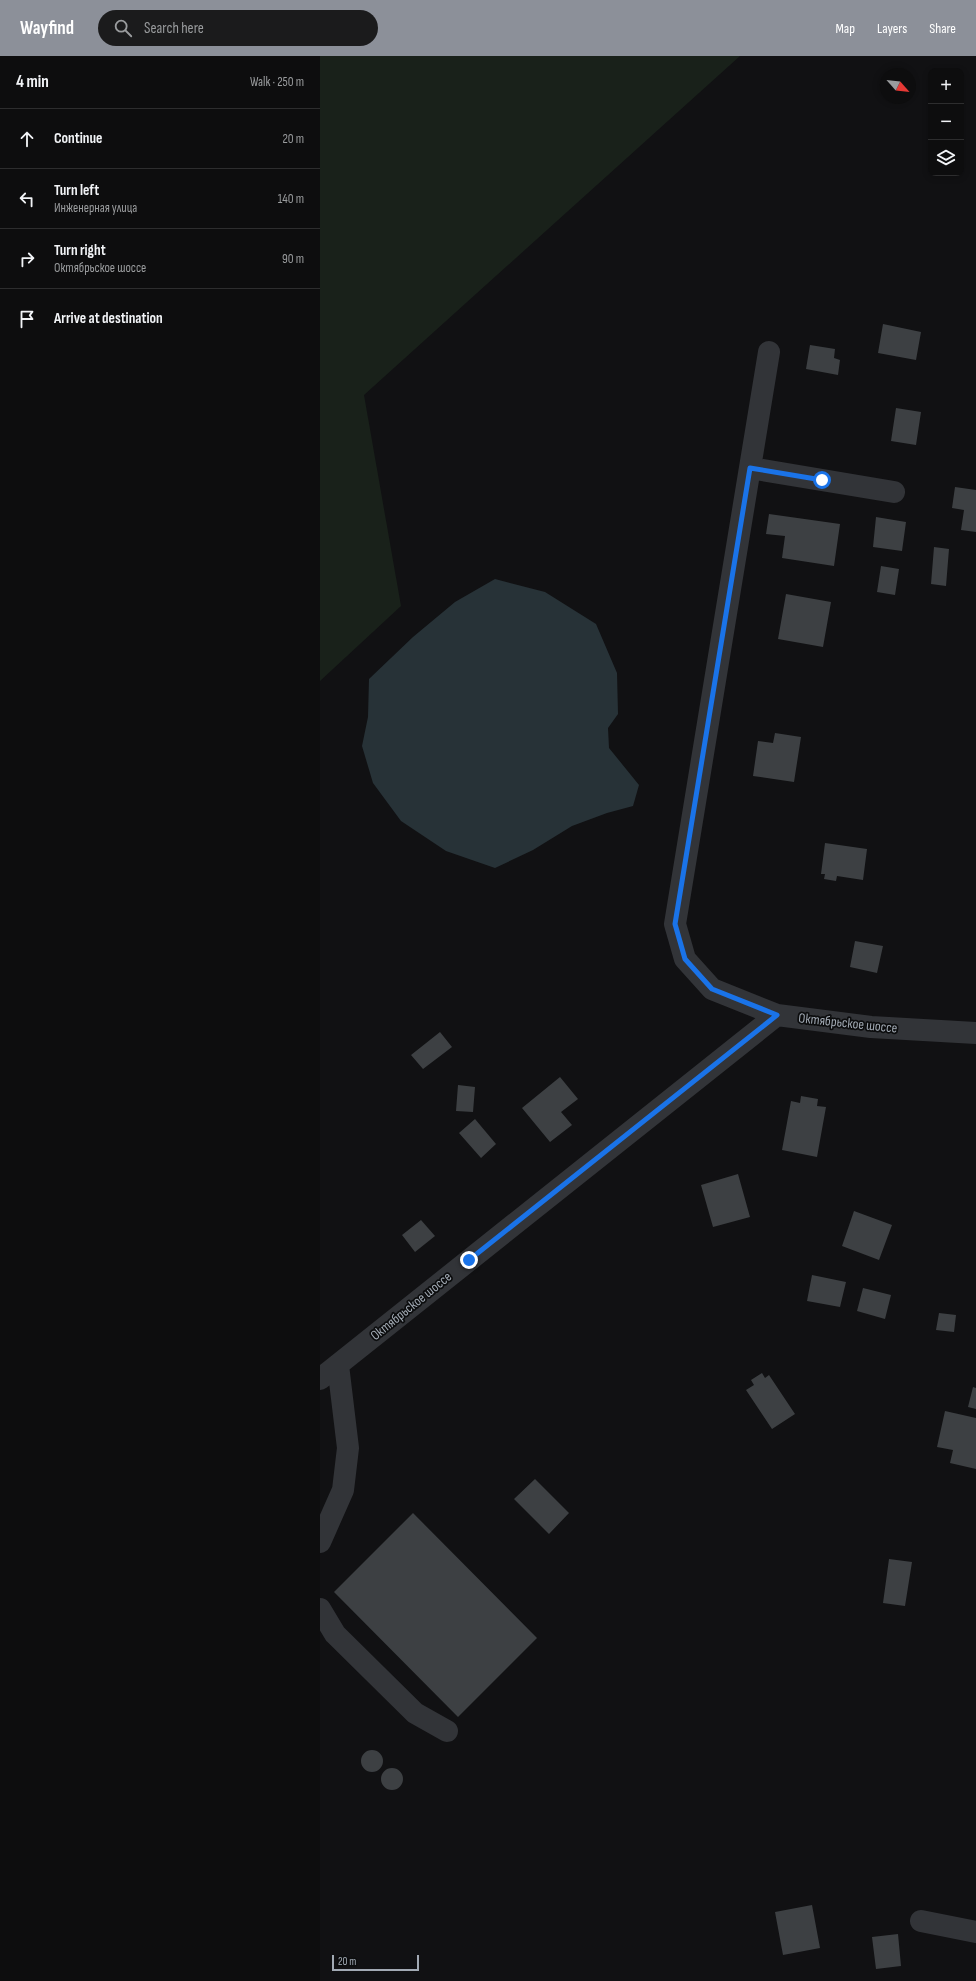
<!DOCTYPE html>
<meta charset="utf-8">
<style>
:root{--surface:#0d0d0e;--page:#1b1b1c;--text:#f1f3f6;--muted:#9a9c9e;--line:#2d2d2e;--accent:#8c9099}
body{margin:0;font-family:"Sofia Sans Condensed",sans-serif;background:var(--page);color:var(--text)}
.controls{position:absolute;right:12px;top:12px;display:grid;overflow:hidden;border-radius:8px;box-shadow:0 2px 6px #0003}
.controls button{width:36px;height:36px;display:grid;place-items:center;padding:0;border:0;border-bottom:1px solid var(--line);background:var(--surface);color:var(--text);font:20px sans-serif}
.compass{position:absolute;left:560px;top:12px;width:36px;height:36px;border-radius:50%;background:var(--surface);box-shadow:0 2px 6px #0003;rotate:117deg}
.scale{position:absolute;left:12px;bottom:10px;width:87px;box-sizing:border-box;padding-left:4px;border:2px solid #a2aab4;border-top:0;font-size:11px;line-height:14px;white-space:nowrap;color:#a2aab4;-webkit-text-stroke:3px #0c0d0e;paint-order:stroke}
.stop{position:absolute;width:12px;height:12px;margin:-9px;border:3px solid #1a73e8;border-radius:50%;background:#fff}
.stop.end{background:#1a73e8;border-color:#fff;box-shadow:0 1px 4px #0008}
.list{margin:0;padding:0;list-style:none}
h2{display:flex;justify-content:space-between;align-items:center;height:52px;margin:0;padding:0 16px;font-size:17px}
h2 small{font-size:13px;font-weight:400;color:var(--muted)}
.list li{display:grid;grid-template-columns:26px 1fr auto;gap:12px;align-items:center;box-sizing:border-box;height:60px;padding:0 16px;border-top:1px solid var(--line)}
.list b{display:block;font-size:15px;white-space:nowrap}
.list p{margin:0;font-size:13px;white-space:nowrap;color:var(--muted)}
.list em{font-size:13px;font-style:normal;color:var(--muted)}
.icon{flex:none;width:22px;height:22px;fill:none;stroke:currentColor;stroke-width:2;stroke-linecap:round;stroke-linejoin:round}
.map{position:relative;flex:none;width:656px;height:1925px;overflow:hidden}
header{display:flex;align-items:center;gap:24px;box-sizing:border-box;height:56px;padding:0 20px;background:var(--accent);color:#fff}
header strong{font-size:19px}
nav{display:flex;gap:22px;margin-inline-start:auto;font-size:14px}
.search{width:280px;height:36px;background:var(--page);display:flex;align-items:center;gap:10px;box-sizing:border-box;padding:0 14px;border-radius:22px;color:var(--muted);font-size:15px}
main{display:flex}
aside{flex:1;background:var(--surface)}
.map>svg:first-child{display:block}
.green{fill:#19211a}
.water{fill:#273237}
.building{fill:#3d4043}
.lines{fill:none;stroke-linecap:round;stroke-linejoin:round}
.minor{stroke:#323438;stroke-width:22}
.route{stroke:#1a73e8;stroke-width:5}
.labels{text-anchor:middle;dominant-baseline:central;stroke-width:3.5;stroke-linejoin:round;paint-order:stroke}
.street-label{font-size:14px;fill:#a2aab4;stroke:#0c0d0e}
</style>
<header>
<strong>Wayfind</strong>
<div class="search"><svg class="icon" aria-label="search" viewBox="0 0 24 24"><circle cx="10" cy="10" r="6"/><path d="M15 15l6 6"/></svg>Search here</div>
<nav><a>Map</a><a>Layers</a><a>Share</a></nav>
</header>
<main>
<aside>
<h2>4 min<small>Walk · 250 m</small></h2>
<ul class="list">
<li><svg class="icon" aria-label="ahead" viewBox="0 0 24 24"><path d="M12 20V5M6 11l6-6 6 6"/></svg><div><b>Continue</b></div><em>20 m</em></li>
<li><svg class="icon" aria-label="left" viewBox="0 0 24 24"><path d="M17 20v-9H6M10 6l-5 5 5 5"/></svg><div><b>Turn left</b><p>Инженерная улица</p></div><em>140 m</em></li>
<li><svg class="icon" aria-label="right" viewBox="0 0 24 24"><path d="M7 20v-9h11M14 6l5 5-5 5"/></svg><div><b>Turn right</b><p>Октябрьское шоссе</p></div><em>90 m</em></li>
<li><svg class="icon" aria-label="arrive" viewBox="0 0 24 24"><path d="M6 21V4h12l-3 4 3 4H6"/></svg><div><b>Arrive at destination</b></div></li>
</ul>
</aside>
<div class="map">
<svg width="656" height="1925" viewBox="0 0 656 1925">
<rect width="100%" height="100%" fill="#111113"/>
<path class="green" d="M0 0H420L44 339 81 550 0 625Z"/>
<path class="water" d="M175 523 225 536 276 568 297 617 298 658 288 672 289 692 319 729 313 750 287 757 252 770 213 794 175 812 126 795 81 765 53 727 42 690 48 661 49 623 93 581 135 546Z"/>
<path class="building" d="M563 268 601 276 596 304 558 297Z
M490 289 515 293 514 302 520 304 518 319 486 313Z
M576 352 601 356 596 389 571 385Z
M635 431 656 434V476L641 474 644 454 632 452Z
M449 458 520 468 514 510 462 502 465 480 446 478Z
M556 461 586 466 582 495 553 491Z
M614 491 629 493 626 530 611 528Z
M561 510 579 513 575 539 557 536Z
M466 538 511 546 503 591 458 583Z
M455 677 481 681 474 726 433 720 438 685 453 687Z
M505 787 547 793 543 824 517 820 516 825 504 823 505 818H501Z
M535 885 563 890 557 917 530 911Z
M120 976 132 991 103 1013 91 999Z
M240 1021 258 1043 241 1056 252 1069 230 1086 202 1052Z
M138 1029 155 1031 153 1056 136 1055Z
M481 1040 498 1043 497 1050 506 1051 497 1101 462 1094 471 1045 480 1047Z
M155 1063 176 1088 161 1102 139 1077Z
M418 1118 430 1161 393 1171 381 1129Z
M534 1155 572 1169 559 1204 522 1190Z
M101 1164 115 1180 95 1196 82 1179Z
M492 1219 526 1226 520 1251 487 1245Z
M543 1232 571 1239 565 1263 537 1255Z
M619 1257 636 1259 634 1276 616 1274Z
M442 1317 445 1322 449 1319 475 1358 452 1373 426 1334 434 1329 431 1324Z
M653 1331 656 1332V1353L648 1351Z
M625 1355 656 1362V1413L630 1407 633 1394 617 1391Z
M215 1423 249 1457 229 1478 194 1443Z
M93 1457 217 1582 138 1661 14 1536Z
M569 1503 592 1506 585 1550 563 1547Z
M41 1705a11 11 0 1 1 22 0a11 11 0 1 1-22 0Z
M61 1723a11 11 0 1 1 22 0a11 11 0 1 1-22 0Z
M492 1849 500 1892 463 1899 455 1856Z
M578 1878 581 1910 556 1913 552 1881Z"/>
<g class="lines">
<path class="minor" d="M449 296 355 868 365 903 392 933 457 959
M430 412 574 436
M0 1323 457 959 551 971 656 977
M0 1486 23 1434 28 1392 18 1309
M0 1553 15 1578 95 1657 127 1675
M601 1865 656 1876"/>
</g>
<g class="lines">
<path class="route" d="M149 1204 457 959 392 933 365 903 355 868 430 412 502 424"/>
</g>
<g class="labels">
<g class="street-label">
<text transform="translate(528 967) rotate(6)">Октябрьское шоссе</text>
<text transform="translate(91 1250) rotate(-39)">Октябрьское шоссе</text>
</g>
</g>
</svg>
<div class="controls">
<button>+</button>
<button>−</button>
<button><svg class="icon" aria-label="layers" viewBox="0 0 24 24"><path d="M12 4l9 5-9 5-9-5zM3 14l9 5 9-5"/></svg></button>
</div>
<svg class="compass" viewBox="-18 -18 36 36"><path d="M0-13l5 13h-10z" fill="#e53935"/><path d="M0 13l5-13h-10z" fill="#9a9c9e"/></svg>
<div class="scale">20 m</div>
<div class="stop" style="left:502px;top:424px"></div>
<div class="stop end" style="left:149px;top:1204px"></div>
</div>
</main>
